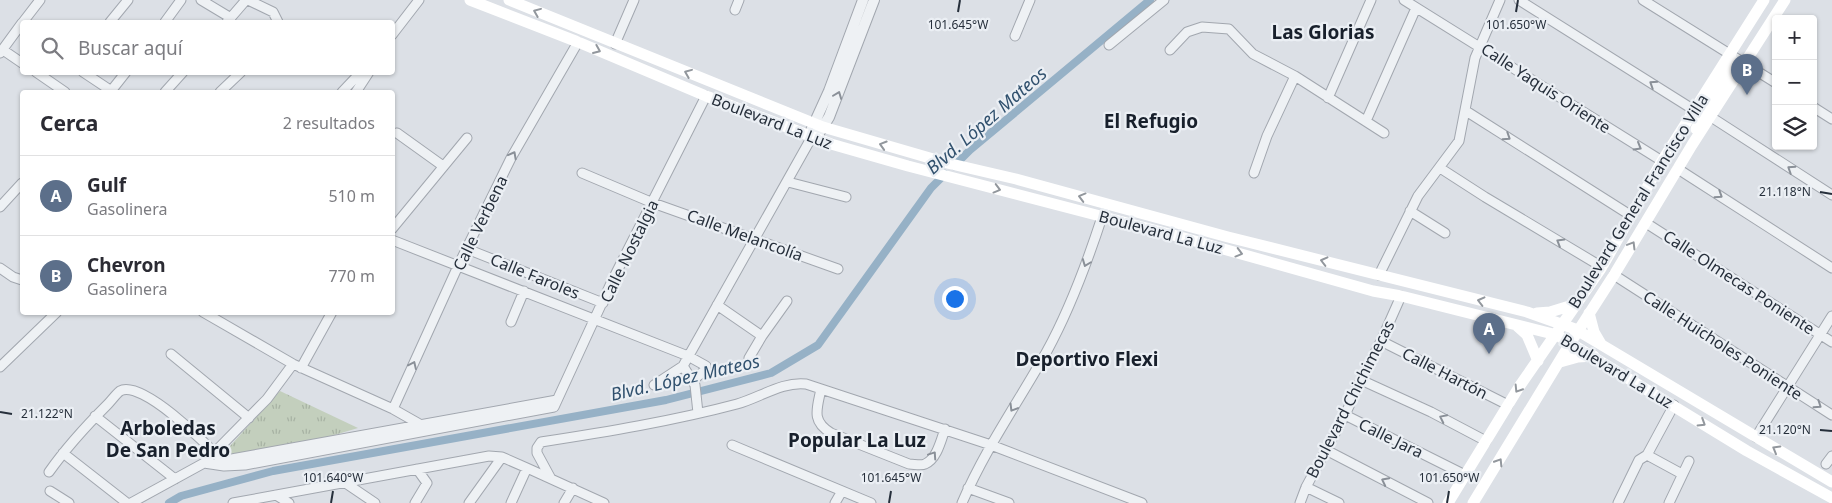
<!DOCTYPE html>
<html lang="es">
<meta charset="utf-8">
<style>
:root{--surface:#fff;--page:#f7f7f7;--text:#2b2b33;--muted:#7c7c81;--line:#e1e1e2;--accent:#0f766e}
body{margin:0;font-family:"Noto Sans",sans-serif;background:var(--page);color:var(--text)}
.controls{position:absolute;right:15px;top:15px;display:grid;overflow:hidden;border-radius:5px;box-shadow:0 1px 4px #0004}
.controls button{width:45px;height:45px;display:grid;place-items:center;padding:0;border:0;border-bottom:1px solid var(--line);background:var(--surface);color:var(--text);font:25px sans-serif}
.you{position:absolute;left:954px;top:298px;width:18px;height:18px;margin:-12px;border:4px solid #fff;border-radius:50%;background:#1a73e8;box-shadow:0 0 0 8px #1a73e833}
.badge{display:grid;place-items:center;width:32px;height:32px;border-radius:50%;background:var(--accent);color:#fff;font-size:16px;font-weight:700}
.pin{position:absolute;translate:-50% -41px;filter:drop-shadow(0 1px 2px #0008)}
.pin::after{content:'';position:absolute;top:26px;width:18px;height:15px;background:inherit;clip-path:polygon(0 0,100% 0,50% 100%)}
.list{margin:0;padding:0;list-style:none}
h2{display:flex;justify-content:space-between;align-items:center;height:65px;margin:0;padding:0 20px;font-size:21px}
h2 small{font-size:16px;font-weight:400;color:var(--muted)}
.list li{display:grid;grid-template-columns:32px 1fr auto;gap:15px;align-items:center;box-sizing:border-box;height:80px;padding:0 20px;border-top:1px solid var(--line)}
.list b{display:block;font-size:19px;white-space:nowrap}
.list p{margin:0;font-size:16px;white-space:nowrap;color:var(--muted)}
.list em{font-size:16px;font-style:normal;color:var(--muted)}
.icon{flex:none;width:28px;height:28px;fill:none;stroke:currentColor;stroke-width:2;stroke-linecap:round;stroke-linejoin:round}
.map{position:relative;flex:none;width:1832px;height:503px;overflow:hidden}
.search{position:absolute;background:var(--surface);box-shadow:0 1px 4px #0004;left:20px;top:20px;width:375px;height:55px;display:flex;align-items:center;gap:12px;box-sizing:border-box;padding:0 18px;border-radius:5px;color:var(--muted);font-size:19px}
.panel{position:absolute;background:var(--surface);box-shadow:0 1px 4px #0004;left:20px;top:90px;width:375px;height:225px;border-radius:5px}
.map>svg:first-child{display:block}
.grass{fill:url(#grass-tufts)}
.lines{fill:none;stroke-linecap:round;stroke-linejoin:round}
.canal{stroke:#96b1c6;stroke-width:8}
.minor-casing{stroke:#a2a7af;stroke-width:11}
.tertiary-casing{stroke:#a2a7af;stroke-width:12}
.minor{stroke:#eef1f4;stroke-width:9}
.tertiary{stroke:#eef1f4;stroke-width:10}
.secondary{stroke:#fff;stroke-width:11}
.oneway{stroke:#92979d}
.oneway2{stroke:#8a9098}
.ticks{fill:none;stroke:#262f3b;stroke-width:2}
.labels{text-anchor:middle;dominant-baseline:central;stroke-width:4.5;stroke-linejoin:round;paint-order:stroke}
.street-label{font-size:16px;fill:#262f3b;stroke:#ebeff4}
.water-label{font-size:18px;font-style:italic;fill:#31516e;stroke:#ebeff4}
.quarter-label{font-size:19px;font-weight:bold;fill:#18202c;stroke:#ebeff4}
.ticks-label{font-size:12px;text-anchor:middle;fill:#262f3b;stroke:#ebeff4;stroke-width:4.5;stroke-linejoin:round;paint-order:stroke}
</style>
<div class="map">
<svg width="1832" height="503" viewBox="0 0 1832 503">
<defs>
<pattern id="grass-tufts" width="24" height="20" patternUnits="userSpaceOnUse" patternTransform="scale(1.25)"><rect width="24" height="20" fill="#c3cfbd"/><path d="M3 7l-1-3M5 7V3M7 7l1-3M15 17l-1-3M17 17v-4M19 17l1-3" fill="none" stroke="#a7b2a3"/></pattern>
</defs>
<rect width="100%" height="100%" fill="#dce0e6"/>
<path class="grass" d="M280 391 358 428 294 447 220 457Z"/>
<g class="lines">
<path class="canal" d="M954 166 970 150 1150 0
M169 503 181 496 273 471 666 400 771 373 818 345 931 188 945 174"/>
<g class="minor-casing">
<path id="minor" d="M201 0 231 18
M248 0 273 12 278 22
M1404 0 1662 161
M1519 0 1694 110
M1643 0 1776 83
M735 10 739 0
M23 22 40 0
M110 22 128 0
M165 22 181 0
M227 22 246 0
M392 35 419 0
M1015 36 1030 0
M615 44 634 0
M1109 45 1164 0
M3 50 22 63
M1170 50 1187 32 1202 27 1229 29 1253 54 1295 76 1384 133
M0 53 22 23
M36 72 65 92
M83 72 113 92
M111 91 126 72
M165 92 183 72
M220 92 241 72
M342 92 361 72
M356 92 369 72
M1328 98 1371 0
M1813 107 1832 119
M1466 111 1630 215
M1711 117 1832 195
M1366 121 1416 8
M397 133 443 166
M1440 168 1485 197 1602 267
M1678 169 1832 268
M582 173 653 203 838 269
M1254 173 1267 136 1295 76
M788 182 846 197
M0 207 22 183
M1410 211 1445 233
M1646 223 1832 342
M392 229 467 138
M392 240 688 356 706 366 704 371 692 381
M467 249 603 303
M0 268 13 277 22 280
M1379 275 1418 196 1459 141 1475 58 1500 0
M1614 275 1832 415
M717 305 762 336
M203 312 293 364 393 409 423 426
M511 322 524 291
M1381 341 1508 405
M171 354 249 418
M749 358 762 336 787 301
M683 366 695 385 698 413
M0 367 57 312
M301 368 332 312
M1361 380 1431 412 1486 441
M654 385 683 366 809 142 815 138
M821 389C817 409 811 421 831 433L909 464C914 464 921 466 925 464 937 459 941 440 945 429
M393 409 458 266 511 158 578 42
M1345 415 1465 475
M95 416 175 479
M1756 437 1832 316
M732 445 871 503
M1326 450 1428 503
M63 453 127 503
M1647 455 1674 405
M204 463 224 466 245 465 554 407 612 281 706 96
M1826 464 1832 456
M49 472C66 448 86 426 107 405 111 401 116 394 120 391 141 379 206 443 219 458L226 460 557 400
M550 477 537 453V448L541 442C606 432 673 421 737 404 759 398 783 381 806 384L991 445 1142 503
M344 482 375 503
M1306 487 1339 503
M968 488 1009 503
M50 491 69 503
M276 495 289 503
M131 503 204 463 267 399 293 364
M233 503 489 456 502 457 527 468 604 503
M415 503 427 483 417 469
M469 503 502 457
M511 503 527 468
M564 503 573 488
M835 503 842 491
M962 503C985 449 1019 401 1047 351 1070 309 1087 263 1102 217
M1300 503 1306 487 1345 415 1361 380 1381 341 1401 296
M1618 503 1639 460 1647 455 1682 474
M1669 503 1689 461"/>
</g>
<g class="tertiary-casing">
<path id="tertiary" d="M819 133 829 117 874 0
M809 135 829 91 863 0"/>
</g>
<use href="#minor" class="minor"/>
<use href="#tertiary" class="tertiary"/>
<path class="secondary" d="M470 0 578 42 706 96 831 144 908 166 1177 236 1373 291 1401 296 1557 335 1747 451 1832 498
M509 0 823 127 947 163 1016 179 1228 237 1527 312 1575 329 1832 482
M1696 129 1706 110 1732 71 1733 64 1730 55
M1537 313 1550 312 1576 304
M1589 313 1594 332 1601 344
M1517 326 1527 335 1538 361
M1560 362 1578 357 1594 356
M1448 503 1519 387 1602 267 1662 161 1764 0
M1473 503 1571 342 1614 275 1692 145 1785 0"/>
</g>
<defs><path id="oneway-chevron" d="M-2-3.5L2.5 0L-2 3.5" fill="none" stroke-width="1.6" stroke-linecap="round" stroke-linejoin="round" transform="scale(1.25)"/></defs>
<g class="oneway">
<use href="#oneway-chevron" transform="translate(537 12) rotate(-158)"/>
<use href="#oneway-chevron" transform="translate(597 50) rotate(23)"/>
<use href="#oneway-chevron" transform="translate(688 73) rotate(-158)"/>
<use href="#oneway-chevron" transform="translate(883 145) rotate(-163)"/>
<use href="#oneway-chevron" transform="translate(997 189) rotate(15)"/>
<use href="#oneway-chevron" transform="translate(1082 197) rotate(-165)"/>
<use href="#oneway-chevron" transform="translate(1632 245) rotate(-59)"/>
<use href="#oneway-chevron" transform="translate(1239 253) rotate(15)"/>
<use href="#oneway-chevron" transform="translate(1324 261) rotate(-166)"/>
<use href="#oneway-chevron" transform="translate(1481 301) rotate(-166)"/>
<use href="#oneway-chevron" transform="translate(1518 389) rotate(122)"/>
<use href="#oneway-chevron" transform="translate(1702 423) rotate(32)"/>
<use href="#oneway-chevron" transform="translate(1776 449) rotate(-150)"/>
<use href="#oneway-chevron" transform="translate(1499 462) rotate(-58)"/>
</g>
<g class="oneway2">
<use href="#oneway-chevron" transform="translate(1653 84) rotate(-147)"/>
<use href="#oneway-chevron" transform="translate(838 95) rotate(-69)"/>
<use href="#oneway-chevron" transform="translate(1507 137) rotate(33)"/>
<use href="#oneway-chevron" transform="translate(1638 147) rotate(30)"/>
<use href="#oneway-chevron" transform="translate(513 155) rotate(-62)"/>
<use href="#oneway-chevron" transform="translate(1791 169) rotate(-147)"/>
<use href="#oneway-chevron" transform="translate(1719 195) rotate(33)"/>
<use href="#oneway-chevron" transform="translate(1560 242) rotate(-149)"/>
<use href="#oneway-chevron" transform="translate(1086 263) rotate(111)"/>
<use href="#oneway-chevron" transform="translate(413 365) rotate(-65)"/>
<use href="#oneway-chevron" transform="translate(1818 405) rotate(34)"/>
<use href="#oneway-chevron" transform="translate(1013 408) rotate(121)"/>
<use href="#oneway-chevron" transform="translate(1443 418) rotate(-154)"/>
<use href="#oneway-chevron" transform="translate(933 455) rotate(-56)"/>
<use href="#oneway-chevron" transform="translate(1385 481) rotate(-153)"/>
</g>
<path class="ticks" d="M958 12 960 0M1516 12 1518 0M1820 192 1832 194M0 412 12 414M1820 430 1832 431M331 503 333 491M889 503 891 491M1447 503 1449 491"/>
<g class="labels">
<g class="street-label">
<text transform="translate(1546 88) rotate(33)">Calle Yaquis Oriente</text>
<text transform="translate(772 121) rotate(21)">Boulevard La Luz</text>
<text transform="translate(1638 201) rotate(-58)">Boulevard General Francisco Villa</text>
<text transform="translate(480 223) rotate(-64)">Calle Verbena</text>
<text transform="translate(1161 232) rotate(15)">Boulevard La Luz</text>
<text transform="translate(745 235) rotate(20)">Calle Melancolía</text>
<text transform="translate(629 251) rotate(-64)">Calle Nostalgia</text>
<text transform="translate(535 276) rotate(22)">Calle Faroles</text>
<text transform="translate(1739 282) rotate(33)">Calle Olmecas Poniente</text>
<text transform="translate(1723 345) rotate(33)">Calle Huicholes Poniente</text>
<text transform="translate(1617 371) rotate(31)">Boulevard La Luz</text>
<text transform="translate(1445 373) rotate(27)">Calle Hartón</text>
<text transform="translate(1350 399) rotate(-63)">Boulevard Chichimecas</text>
<text transform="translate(1391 438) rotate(26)">Calle Jara</text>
</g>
<g class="water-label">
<text transform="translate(986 120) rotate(-41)">Blvd. López Mateos</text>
<text transform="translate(685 377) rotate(-13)">Blvd. López Mateos</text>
</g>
<g class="quarter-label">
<text x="1323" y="32">Las Glorias</text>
<text x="1151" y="121">El Refugio</text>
<text x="1087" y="359">Deportivo Flexi</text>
<text x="168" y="428">Arboledas<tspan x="168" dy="22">De San Pedro</tspan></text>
<text x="857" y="440">Popular La Luz</text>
</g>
</g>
<g class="ticks-label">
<text x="958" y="29">101.645°W</text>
<text x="1516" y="29">101.650°W</text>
<text x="1785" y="196">21.118°N</text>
<text x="47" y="418">21.122°N</text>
<text x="1785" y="434">21.120°N</text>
<text x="333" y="482">101.640°W</text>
<text x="891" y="482">101.645°W</text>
<text x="1449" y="482">101.650°W</text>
</g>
</svg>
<div class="controls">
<button>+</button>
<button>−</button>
<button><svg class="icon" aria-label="layers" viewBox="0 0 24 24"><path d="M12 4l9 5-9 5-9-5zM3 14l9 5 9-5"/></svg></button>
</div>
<div class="you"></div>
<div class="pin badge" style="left:1489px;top:354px;background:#5c6f8a">A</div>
<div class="pin badge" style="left:1747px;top:95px;background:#5c6f8a">B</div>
<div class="search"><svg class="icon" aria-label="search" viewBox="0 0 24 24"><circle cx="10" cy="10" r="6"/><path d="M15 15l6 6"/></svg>Buscar aquí</div>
<section class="panel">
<h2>Cerca<small>2 resultados</small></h2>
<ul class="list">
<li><span class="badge" style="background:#5c6f8a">A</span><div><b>Gulf</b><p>Gasolinera</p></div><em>510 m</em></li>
<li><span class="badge" style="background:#5c6f8a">B</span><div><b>Chevron</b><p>Gasolinera</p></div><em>770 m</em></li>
</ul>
</section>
</div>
